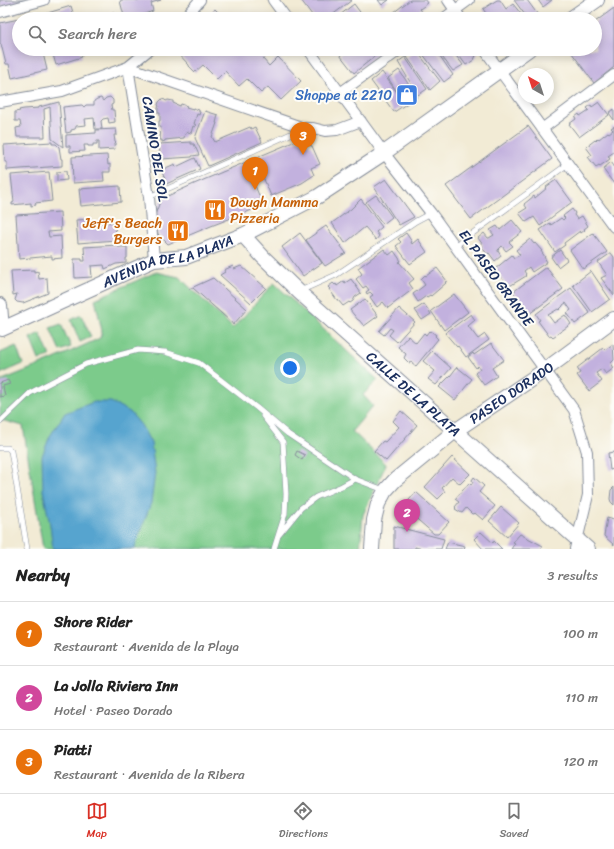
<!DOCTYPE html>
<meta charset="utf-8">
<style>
:root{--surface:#fff;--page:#f2f2f2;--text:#222;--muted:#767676;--line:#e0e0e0;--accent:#d93025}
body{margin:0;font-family:Sriracha,sans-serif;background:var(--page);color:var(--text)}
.compass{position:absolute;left:518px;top:68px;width:36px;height:36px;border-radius:50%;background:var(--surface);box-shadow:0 2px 10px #0003;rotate:321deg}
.you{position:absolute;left:290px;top:368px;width:14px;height:14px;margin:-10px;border:3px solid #fff;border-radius:50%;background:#1a73e8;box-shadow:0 0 0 6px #1a73e833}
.badge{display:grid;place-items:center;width:26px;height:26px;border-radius:50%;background:var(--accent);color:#fff;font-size:13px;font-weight:700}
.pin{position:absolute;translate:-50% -33px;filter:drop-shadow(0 1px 2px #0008)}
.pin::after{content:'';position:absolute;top:21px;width:14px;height:12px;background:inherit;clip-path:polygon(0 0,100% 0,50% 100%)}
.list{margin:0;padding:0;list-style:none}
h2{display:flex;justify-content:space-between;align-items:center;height:52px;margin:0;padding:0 16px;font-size:17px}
h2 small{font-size:13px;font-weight:400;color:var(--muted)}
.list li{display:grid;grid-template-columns:26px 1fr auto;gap:12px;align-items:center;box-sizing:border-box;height:64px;padding:0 16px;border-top:1px solid var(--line)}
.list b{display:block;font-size:15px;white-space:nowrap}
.list p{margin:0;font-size:13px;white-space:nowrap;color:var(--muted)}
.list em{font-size:13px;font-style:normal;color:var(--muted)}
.icon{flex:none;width:22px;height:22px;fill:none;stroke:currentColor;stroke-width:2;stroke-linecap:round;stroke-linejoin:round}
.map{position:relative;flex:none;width:614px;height:549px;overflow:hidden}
.search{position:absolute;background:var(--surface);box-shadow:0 2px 10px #0003;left:12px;right:12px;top:12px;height:44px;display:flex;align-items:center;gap:10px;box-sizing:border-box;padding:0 14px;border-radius:22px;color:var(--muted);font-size:15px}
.sheet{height:244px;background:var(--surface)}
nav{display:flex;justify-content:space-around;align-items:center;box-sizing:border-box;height:56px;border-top:1px solid var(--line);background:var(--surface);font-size:11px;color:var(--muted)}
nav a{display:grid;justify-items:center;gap:2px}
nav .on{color:var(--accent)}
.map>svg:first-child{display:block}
.green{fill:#7ccb8b;stroke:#4c7d74}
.water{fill:#56a4cf;stroke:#386a96}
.building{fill:#c2b1de}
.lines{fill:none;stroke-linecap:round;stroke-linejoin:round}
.lane-casing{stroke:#868d9a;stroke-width:6}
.street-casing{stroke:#868d9a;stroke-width:12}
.secondary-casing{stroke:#868d9a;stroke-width:16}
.lane{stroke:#fff;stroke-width:5}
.street{stroke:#fff;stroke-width:10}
.secondary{stroke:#fff;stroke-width:14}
.labels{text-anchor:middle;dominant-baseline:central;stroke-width:4;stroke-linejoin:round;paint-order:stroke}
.shop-label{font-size:14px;fill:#366cbe;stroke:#fdfcf7;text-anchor:end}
.street-label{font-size:14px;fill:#1b2f5e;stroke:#fdfcf7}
.food-label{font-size:14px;fill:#c56008;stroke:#fdfcf7;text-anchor:start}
</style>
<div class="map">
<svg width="614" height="549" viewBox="0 0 614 549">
<rect width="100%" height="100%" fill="#fdfcf7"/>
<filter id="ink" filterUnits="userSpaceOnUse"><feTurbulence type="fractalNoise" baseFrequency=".025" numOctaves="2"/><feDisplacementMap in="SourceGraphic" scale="8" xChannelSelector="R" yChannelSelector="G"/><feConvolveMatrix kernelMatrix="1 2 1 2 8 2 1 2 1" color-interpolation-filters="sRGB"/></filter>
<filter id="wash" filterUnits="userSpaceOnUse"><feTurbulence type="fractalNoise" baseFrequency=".012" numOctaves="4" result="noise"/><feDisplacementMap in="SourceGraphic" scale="16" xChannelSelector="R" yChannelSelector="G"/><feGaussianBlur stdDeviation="0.9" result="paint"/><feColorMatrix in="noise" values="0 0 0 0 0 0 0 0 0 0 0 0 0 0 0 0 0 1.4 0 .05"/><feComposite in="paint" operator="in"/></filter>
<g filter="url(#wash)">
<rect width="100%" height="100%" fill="#f2ebd5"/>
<path class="green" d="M156 272 179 277 233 328 274 283 378 380 363 395 373 406 352 431 386 464 363 515 360 549H43L23 426 1 420 0 417V381L52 360 100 338 102 331 95 299Z
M81 315 91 337 80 342 71 320Z
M61 324 71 347 60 351 50 328Z
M40 333 50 356 39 360 30 338Z
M16 346 23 364 0 374V353Z"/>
<path class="water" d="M94 402H111L130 412 141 425 151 443 155 473 151 503 134 549H53L50 525 43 491 42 456 50 436 65 413Z"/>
<g id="blocks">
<path class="building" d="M0 0H28V1L0 7Z
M122 0H161L151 3 153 11 130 19H117L124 16 120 1Z
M301 0H352L327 19H315Z
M378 0H389L382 5Z
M410 0H426L428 3 420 9 426 17 423 19H385Z
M497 0H500L506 9 513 4 525 19H490L483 9Z
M514 0H527L538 15 533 19H528Z
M538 0H552L543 7Z
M354 4 365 19H335Z
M71 6 75 19H42L41 15Z
M614 8V67L594 83 569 49H595V22Z
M215 9 223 17 221 19H204Z
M114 13 116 19H102L101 16Z
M35 15V19H22V18Z
M19 19V49H42L47 70 12 78 9 64H6L1 44H0V23Z
M53 49H85L80 51 82 57 56 65 52 51H54Z
M174 49H273L263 59 269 66 278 57 301 81 281 100 268 87 261 93 247 79 239 86 225 71 217 79 203 65 195 72 189 66V65Z
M347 49H384L354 73 340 55Z
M419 49H435L453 75 444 82Z
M436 49H451L463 65 453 71Z
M454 49H477V53L474 60 466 65Z
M416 50 440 81 430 90 407 57Z
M405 57 427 89 418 95 398 62Z
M399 70 417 97 394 112 371 81 382 72 401 98 388 78Z
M110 97 113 100V104L111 105 112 110H114L115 122 109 123 108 118 103 119 101 121 102 129H95L94 118 85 119 86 125 76 126V127L75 129 71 130V132L66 133 63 107 82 105 84 107 86 105H94V101L97 99 101 98 103 101 106 98Z
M162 99 165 100 166 101 168 100 173 101V103L180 106 181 104 187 106 186 107 193 109V108L199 110V112H200L199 115 197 114 194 124 196 125 195 127 193 126 191 133 188 132 185 134 184 138 165 140V141L162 142V140H160L161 127H159V121H160V113H158V108L159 106 158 105 159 102Z
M59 102 63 147 52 139 50 107 44 109 45 137H17L16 128 21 127 20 121H15V112L20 111 19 110 24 109 39 108V107Z
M599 102 609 115 579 137 569 124 576 119 575 117 579 114 580 116 589 110 587 108 591 105 592 107Z
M614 109V120L609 113Z
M205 111 218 115 216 123H217L212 137 215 142 250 127 251 129 255 127 262 142 208 166 195 138Z
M528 126 552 159 471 219 446 186Z
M614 126V152L608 156 610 159 600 166 599 165 596 167 588 157 592 155 586 147 595 140V141L598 138 599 139 608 132 609 133 613 130 611 128Z
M116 129 117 135H114L115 142 116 143V145H114L115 149 99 150V141H97V144H93V146H88V145H84L85 151 70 152V146H66V135L96 133V130Z
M298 140 312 146 320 164 311 168 314 175 302 183 271 196 261 172 251 176 263 205 252 210 211 226 168 244 158 234 155 215 161 199 194 184Z
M52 142V144H56L59 147 61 159H62V166L7 170V162H5L4 145Z
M191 142V144H194L199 155 192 156V157L161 159 159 158V154H160L159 144Z
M107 155 108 165 110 164V172H103L104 181 73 183 72 157Z
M195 158 200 169 166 184 163 180 165 179 161 170 175 164 176 167Z
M611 162 614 166V184L603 169Z
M66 171 67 180 57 181V172Z
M49 172 52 201 35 203 36 205 31 206V203L12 205V203L14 202 11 175Z
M386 179 414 217 399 225 374 187Z
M556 180 572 202 540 226 534 217 526 222 519 213 527 208 524 204 534 196 535 198 547 188 546 187Z
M120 186 121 202 81 206 79 189Z
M376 195 392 217 383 224 366 202Z
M361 199 382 227 376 232 379 236 376 240 365 227 345 243 332 223 351 209Z
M572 209 575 213 574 215 577 219 582 216 588 226 584 229 585 230 581 233 580 231 564 243 565 245 555 252 540 230 550 223 551 225 561 218 563 220 565 218 563 216Z
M60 212 61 231 48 232 49 237 61 236 62 258 52 259V256L19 259 16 215Z
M90 219V224L115 222 116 240 78 243 76 220Z
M512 220 522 232 509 242 513 246 506 251 502 246 498 250V251L501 256 495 261 489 253 487 254 482 247 483 245 478 238 484 233 488 238H489L494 235 490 230 497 226 500 230Z
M326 226 346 253 325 266 306 240Z
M300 233 322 263 303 276 282 247Z
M406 233 412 242H411L412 244 418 239 427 252 410 264 396 246 401 242 398 239Z
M593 233 607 252 583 269 570 250Z
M530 239 534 244 535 243 542 251H541L545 257H544L547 262 532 272 529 267 524 271 526 274 525 275 526 276 508 287 495 269 512 255 514 258 520 255 516 250Z
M118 245V247H127V258H126V263L116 264 105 269 104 265 91 266 92 277 75 278 74 259H82V261H85L84 247Z
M384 249 389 255 394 251 401 261 399 262 414 279 409 283 413 289 388 308 383 302 377 307 370 297 373 295 370 292 367 294 366 292 369 290 366 286 363 288 356 279 362 274 358 268Z
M560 250 567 260 558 267 551 257Z
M611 253 614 257V295L601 278 607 275 598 262Z
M233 266 234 269 241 266 266 288 251 303 220 275 225 272 224 270Z
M546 267 563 289 529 314 513 292Z
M437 268 447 281 445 282 446 283 431 296 430 295 427 297 426 296 418 302 413 294 425 285 421 279 425 275 426 276Z
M34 270V272L38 271 39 279 47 278 48 293 23 303 17 302 15 300 17 294 13 295 11 271Z
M591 271 610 299 592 312 573 285Z
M213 278 247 309 233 325 231 322 193 288 189 289Z
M351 279 361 293 355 297 353 301 350 303 349 302 343 306 338 300H337L329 289H330L328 287 333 283 335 285 336 284 337 286 344 281 345 283Z
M571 288 590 313 575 324 567 313 571 310 566 303 563 305V306L559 310 558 309 548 315 554 323 565 315 571 324 553 337 551 335 549 336 538 321 540 320 536 314 557 298Z
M454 294 468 312 444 330 431 311Z
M365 299 378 316 364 326 359 320H358L350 310Z
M424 304 431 314 422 320 415 310Z
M399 308 415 322 397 342 389 335 393 330 390 328 384 335 379 331Z
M471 314 475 320 468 326 478 339 485 334 489 340 466 357 458 346 457 347 445 333Z
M429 331 430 332 431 331 436 335 435 336 438 339 416 366 411 362 409 363 404 358 406 354 398 347 408 336 416 343 424 333 426 335Z
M491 343 504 360 492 368 497 376 484 385 475 373 480 369 478 366 476 368 468 357 473 353 474 355Z
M613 344 614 360 611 363 614 368 606 374 602 369 596 373 602 381 589 391 577 375 580 373 577 368 603 348 605 350Z
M432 351 451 368 436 385 428 379 435 371 423 361Z
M457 367 472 379 455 400 439 387 451 375Z
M8 380 10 384 3 386 5 396 0 397V383Z
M401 411 417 425 386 461 374 451 383 441 385 442 399 427 393 421Z
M297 451 305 455 302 460 295 455Z
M614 452V469L610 470 608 453Z
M452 457 470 474 460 484 452 477 442 488 445 492 438 499 425 487Z
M474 477 484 486 479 492 495 506 483 520 475 513 472 514 466 508 462 513 460 512 455 509 456 508 455 507 459 502 455 499 469 483 471 485 473 482 472 480Z
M614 487V505L611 502 610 499 611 490Z
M416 492 449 522 438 534H434L403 507Z
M501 507 519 523 507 537 489 521Z
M607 518 614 520V545L604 536Z
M394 526 444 539 441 549H423L415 547V549H394Z
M481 532 493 543 494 541 502 549H483L474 539Z
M520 534 543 546 541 549H511L515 543 513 542Z
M448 542 465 546 464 549H445Z"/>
</g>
</g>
<g filter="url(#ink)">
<use href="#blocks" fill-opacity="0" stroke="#868d9a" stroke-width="1"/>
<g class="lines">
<g class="lane-casing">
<path id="lane" d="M149 197 304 128
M455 246 568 164
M300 291 336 275 416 221 431 213
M263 416 283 442 286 494 285 514 278 536
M0 422 30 393 86 364 138 350 165 352 199 363 257 408 288 434 355 479 384 490
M0 448H8L11 451 27 549
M274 549 278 536 301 508 316 497 342 486 355 479"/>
</g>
<g class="street-casing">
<path id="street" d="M273 0 287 19
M448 0 461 19
M0 12 44 0
M183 19 200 0
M443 19 469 0
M308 49 384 153 431 213 574 410 587 452 588 495 575 549
M484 49 614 227
M340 93 401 49
M0 102 62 91 128 67 150 49
M542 129 614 75
M154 260 149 197 128 67 304 128H313L325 131 337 130 361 121"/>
</g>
<g class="secondary-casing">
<g id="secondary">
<path d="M570 19 597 0"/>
<path id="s1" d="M243 235 263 257 299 292 588 549"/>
<path id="s2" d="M0 305 2 329 154 260 186 257 243 235 317 197 384 153 529 49"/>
<path id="s3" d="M372 549 374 520 378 504 385 491 395 480 455 431 545 370 614 319"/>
</g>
</g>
<use href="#lane" class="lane"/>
<use href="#street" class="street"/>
<use href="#secondary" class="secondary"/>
</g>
</g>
<defs>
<g id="shop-square" transform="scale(1.15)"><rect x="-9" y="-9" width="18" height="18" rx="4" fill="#3f7fe0" stroke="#fdfcf7"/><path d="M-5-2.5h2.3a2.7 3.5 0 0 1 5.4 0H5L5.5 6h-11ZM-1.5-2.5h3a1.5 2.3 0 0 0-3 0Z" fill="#fff"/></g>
<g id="restaurant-square" transform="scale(1.15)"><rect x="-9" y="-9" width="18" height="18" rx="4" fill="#e8710a" stroke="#fdfcf7"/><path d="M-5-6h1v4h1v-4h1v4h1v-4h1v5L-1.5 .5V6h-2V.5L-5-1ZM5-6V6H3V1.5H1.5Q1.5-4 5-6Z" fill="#fff"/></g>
</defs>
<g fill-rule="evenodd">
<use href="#shop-square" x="407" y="95"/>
<use href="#restaurant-square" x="215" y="210"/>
<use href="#restaurant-square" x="178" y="231"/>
</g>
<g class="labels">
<g class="shop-label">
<text x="392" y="95">Shoppe at 2210</text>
</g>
<g class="street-label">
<text transform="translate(155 149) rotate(81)">CAMINO DEL SOL</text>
<text stroke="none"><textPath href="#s2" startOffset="204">AVENIDA DE LA PLAYA</textPath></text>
<text transform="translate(496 278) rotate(54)">EL PASEO GRANDE</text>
<text stroke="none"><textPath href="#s3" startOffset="221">PASEO DORADO</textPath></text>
<text stroke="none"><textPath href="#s1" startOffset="233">CALLE DE LA PLATA</textPath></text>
</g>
<g class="food-label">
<text x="230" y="202">Dough Mamma<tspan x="230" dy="16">Pizzeria</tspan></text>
<text x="162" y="223" text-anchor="end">Jeff's Beach<tspan x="162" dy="16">Burgers</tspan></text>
</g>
</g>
</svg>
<svg class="compass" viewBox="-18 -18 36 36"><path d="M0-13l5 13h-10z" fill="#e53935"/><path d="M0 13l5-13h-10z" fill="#767676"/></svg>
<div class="you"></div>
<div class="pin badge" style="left:255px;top:190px;background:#e8710a">1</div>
<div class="pin badge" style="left:407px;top:532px;background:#d1479c">2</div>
<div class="pin badge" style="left:303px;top:155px;background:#e8710a">3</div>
<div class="search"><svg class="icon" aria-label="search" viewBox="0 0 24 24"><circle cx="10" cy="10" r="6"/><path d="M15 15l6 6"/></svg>Search here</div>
</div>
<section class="sheet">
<h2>Nearby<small>3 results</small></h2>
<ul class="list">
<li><span class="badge" style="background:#e8710a">1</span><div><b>Shore Rider</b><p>Restaurant · Avenida de la Playa</p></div><em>100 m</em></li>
<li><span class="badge" style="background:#d1479c">2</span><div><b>La Jolla Riviera Inn</b><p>Hotel · Paseo Dorado</p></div><em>110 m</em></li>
<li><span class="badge" style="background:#e8710a">3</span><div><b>Piatti</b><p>Restaurant · Avenida de la Ribera</p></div><em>120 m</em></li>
</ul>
</section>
<nav>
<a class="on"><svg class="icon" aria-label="map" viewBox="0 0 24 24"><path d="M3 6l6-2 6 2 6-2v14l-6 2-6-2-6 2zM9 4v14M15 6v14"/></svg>Map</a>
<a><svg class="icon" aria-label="directions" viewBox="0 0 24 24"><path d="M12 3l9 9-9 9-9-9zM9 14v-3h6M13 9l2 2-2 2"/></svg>Directions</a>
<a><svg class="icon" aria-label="saved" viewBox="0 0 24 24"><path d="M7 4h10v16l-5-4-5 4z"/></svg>Saved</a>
</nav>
